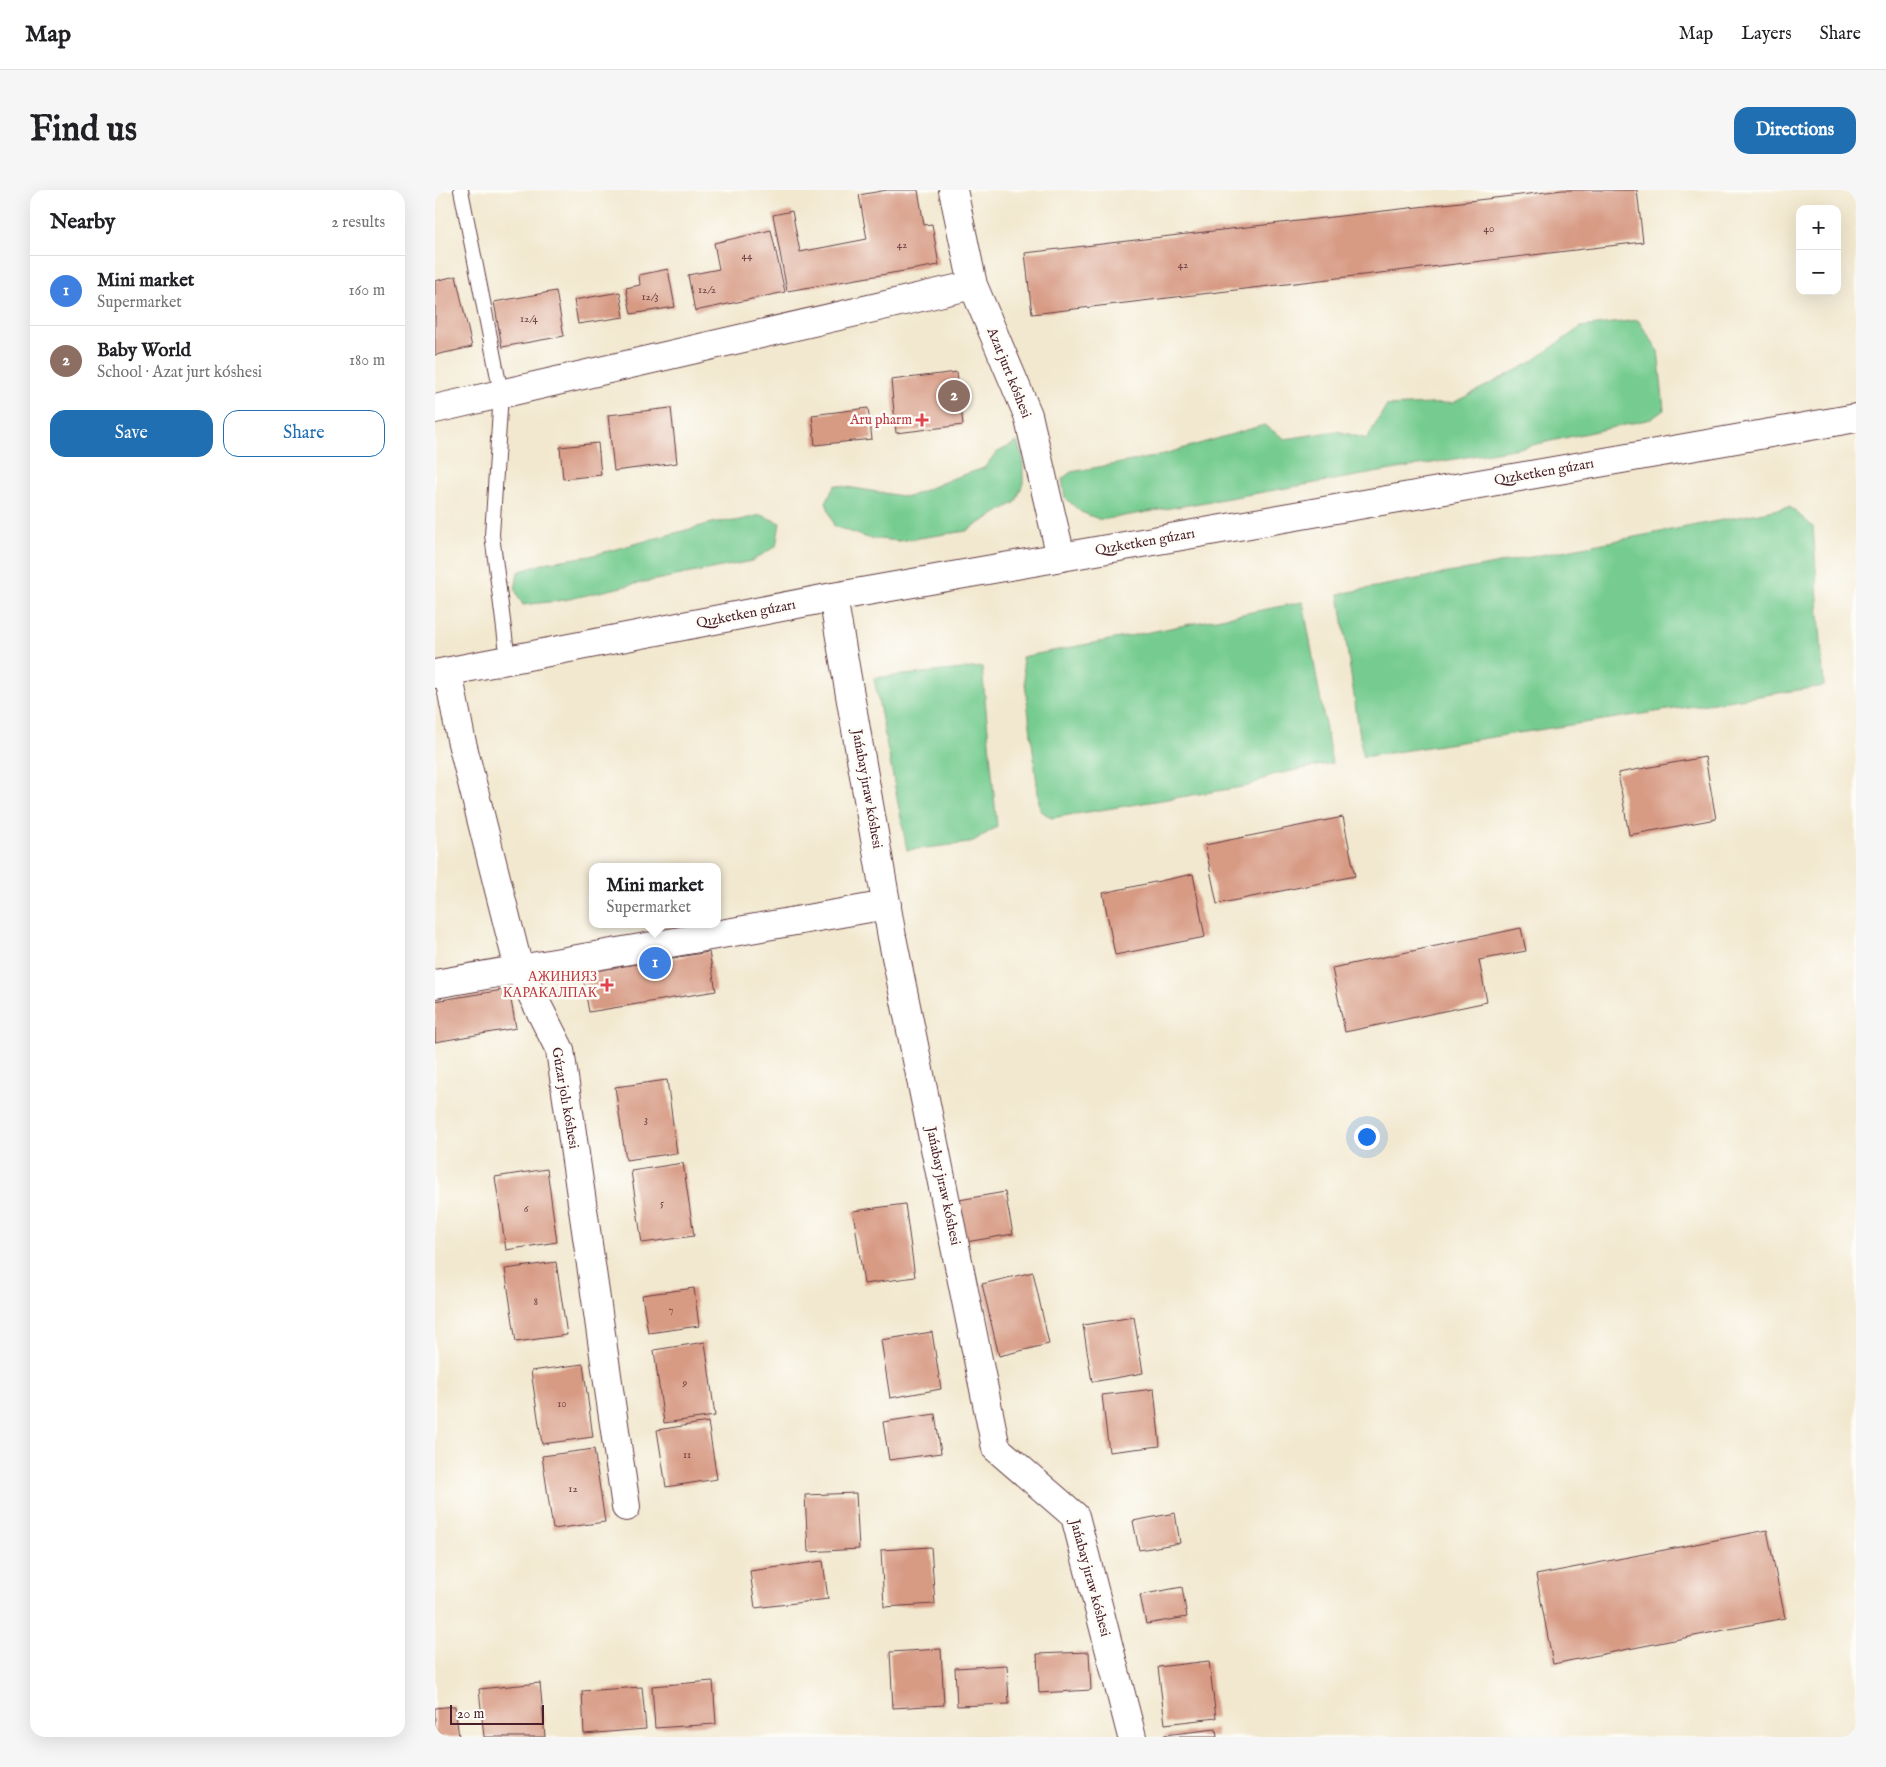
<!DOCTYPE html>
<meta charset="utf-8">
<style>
:root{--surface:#fff;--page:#f6f6f6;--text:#202124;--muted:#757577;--line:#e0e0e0;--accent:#1f6fb2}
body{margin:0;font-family:"IM FELL English",serif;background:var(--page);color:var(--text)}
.controls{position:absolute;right:15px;top:15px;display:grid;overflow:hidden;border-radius:10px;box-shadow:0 5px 20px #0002}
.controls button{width:45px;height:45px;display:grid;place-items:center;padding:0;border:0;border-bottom:1px solid var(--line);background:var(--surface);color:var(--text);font:25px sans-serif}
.scale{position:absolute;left:15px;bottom:12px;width:94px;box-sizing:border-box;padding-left:5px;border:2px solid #4a1f2b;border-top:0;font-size:14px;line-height:18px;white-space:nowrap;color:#4a1f2b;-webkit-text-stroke:4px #fdfcf7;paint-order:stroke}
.you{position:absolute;left:931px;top:946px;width:18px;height:18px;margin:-12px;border:4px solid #fff;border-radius:50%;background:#1a73e8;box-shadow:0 0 0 8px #1a73e833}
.badge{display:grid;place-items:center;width:32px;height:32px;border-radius:50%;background:var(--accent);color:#fff;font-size:16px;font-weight:700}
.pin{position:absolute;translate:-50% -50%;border:2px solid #fff;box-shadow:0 1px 5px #0006}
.popup{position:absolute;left:154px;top:673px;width:132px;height:65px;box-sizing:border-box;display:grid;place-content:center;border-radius:10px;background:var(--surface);filter:drop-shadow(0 1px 4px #0005);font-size:16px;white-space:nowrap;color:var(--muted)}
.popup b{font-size:19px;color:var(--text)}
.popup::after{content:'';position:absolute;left:50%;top:100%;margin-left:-10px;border:10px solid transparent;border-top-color:var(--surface)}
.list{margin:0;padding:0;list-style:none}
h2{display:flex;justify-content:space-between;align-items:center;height:65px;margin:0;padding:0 20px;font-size:21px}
h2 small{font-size:16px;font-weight:400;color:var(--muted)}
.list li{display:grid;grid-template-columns:32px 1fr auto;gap:15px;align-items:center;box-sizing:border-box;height:70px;padding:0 20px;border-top:1px solid var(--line)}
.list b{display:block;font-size:19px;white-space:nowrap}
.list p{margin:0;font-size:16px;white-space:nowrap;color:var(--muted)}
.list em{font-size:16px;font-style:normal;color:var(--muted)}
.actions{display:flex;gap:10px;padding:15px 20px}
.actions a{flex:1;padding:11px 0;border:1px solid var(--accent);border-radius:15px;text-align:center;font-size:18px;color:var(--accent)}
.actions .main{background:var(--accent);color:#fff}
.map{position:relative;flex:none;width:1421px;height:1547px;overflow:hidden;border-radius:15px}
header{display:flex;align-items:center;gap:30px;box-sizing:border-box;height:70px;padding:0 25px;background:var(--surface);border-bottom:1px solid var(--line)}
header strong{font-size:24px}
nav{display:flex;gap:28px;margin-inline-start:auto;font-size:18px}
.intro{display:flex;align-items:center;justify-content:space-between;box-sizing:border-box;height:120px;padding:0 30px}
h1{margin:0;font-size:35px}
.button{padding:12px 22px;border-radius:15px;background:var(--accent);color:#fff;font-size:18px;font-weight:700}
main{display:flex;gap:30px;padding:0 30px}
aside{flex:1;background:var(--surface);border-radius:15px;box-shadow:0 5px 20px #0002}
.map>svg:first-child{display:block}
.green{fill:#76cc90;stroke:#60765e}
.building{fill:#d79a83}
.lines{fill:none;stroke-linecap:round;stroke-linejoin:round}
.service-casing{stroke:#633d44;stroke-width:16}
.minor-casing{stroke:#633d44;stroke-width:30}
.tertiary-casing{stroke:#633d44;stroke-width:30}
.service{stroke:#fff;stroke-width:14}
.minor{stroke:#fff;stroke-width:28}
.tertiary{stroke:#fff;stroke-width:28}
.health-dot{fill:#e0444e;stroke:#fdfcf7;stroke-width:2}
.labels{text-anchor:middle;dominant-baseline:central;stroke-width:5;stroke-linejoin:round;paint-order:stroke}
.number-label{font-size:11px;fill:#6d3e41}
.street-label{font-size:14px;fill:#4a1f2b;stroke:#fdfcf7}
.health-label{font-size:14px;fill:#be3a42;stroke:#fdfcf7;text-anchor:end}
</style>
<header>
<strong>Map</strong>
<nav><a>Map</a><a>Layers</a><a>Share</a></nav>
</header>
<div class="intro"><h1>Find us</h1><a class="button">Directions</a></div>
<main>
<aside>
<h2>Nearby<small>2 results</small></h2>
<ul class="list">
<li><span class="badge" style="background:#3f7fe0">1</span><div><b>Mini market</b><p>Supermarket</p></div><em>160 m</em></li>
<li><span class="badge" style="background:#8d6e63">2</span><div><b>Baby World</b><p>School · Azat jurt kóshesi</p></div><em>180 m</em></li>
</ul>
<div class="actions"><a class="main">Save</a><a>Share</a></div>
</aside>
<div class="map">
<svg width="1421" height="1547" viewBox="0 0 1421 1547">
<rect width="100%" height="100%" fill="#fdfcf7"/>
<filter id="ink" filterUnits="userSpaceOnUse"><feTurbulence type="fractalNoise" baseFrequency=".02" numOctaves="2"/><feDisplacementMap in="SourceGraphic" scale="10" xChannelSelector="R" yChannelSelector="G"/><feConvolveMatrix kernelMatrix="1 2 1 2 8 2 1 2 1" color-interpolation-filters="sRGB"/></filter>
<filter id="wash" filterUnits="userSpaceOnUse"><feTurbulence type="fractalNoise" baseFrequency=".0096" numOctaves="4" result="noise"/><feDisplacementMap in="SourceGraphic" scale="20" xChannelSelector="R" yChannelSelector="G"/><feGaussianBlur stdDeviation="1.12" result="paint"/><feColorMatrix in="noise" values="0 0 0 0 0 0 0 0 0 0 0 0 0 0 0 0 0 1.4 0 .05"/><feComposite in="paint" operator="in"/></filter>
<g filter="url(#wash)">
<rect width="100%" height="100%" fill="#f2e8cf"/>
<path class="green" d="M1203 130 1223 160 1229 220 1216 229 1084 258 666 330 646 322 630 308 627 289 636 282 719 267 829 235 850 249 902 241 932 249 951 216 1018 213 1095 173 1146 137Z
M582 252 588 268V293L581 312 531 341 464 351 433 348 399 336 391 312 400 295 473 307 519 288 549 278 561 263Z
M1355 317 1378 337 1389 496 928 567 904 404Z
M326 325 345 333 341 356 317 371 200 394 130 410 88 415 80 400 83 382 114 372 155 366 281 332 300 331Z
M868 412 897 573 837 585 813 596 616 628 605 620 587 467Z
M547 477 562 637 535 653 472 660 439 488Z"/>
<g id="blocks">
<path class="building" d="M452 0H483L489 35 497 34 504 75 352 101 338 25 357 21 365 62 432 49 424 5Z
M1128 0H1202L1208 52 597 124 590 63Z
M336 40 350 102 260 121 253 85 284 79 279 53Z
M233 79 240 117 196 124 191 98 205 95 204 85Z
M21 86 37 157 0 165V91Z
M121 101 129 146 67 157 59 112Z
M185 102 189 127 143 134 139 110Z
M522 182 528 235 461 243 456 190Z
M236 218 242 273 179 281 173 225Z
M433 218 437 249 380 255 377 225Z
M163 253 166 285 128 289 125 257Z
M1270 567 1281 629 1194 645 1183 583Z
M908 627 920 686 782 714 770 655Z
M758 684 770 747 680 765 668 703Z
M1086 738 1091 761 1044 770 1052 812 910 842 897 778Z
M274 762 281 801 154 822 147 783Z
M74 799 81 838 0 852V811Z
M232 890 242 963 191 970 180 897Z
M248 973 259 1046 207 1053 196 981Z
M112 979 122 1052 71 1060 60 987Z
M570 1002 578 1044 531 1052 524 1010Z
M470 1014 480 1087 429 1094 418 1021Z
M121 1072 132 1145 81 1152 70 1079Z
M598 1082 614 1154 564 1166 547 1094Z
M259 1098 264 1136 213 1143 207 1105Z
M699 1127 708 1183 657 1192 648 1135Z
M497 1142 506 1199 455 1208 446 1150Z
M270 1152 280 1226 229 1233 219 1160Z
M148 1174 158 1247 107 1254 96 1181Z
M719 1199 725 1256 674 1262 667 1205Z
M500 1224 506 1263 454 1270 448 1232Z
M273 1232 282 1289 231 1297 222 1240Z
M159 1259 170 1332 118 1339 107 1266Z
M421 1303 424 1359 373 1362 370 1305Z
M740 1323 745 1353 704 1360 698 1331Z
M1332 1340 1350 1428 1118 1474 1101 1385Z
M496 1357 500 1414 449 1417 446 1360Z
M388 1371 393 1409 320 1418 315 1381Z
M747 1397 752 1427 711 1434 705 1405Z
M506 1459 509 1515 458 1518 455 1462Z
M654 1462 656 1500 604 1503 602 1464Z
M774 1471 781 1528 730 1534 723 1477Z
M572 1475 574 1514 522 1516 520 1478Z
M278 1491 281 1534 220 1538 217 1496Z
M105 1493 110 1547H49L44 1499Z
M207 1497 211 1539 149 1544 147 1501Z
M20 1516 24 1547H0V1518Z
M781 1539 782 1547H730L729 1545Z"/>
</g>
</g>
<g filter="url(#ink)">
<use href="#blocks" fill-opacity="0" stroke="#633d44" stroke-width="1"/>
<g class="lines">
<g class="service-casing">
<path id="service" d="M26 0 66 203 57 345 73 470"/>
</g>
<g class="minor-casing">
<path id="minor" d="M518 0 538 95 593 225 626 367
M0 219 538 95
M398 407 457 747 561 1258 640 1326 697 1547
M13 482 26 549 84 779 125 860 191 1317
M0 794 452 715"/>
</g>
<g class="tertiary-casing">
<path id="tertiary" d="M0 484 398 407 1421 228"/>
</g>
<use href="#service" class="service"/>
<use href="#minor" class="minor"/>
<use href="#tertiary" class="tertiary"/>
</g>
</g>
<g class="health-dot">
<path d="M484.5 222.5h5v5h5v5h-5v5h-5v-5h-5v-5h5z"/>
<path d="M169.5 787.5h5v5h5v5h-5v5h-5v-5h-5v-5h5z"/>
</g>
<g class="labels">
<g class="number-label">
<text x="1054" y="39">40</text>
<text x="467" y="55">42</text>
<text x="312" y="66">44</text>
<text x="748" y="75">42</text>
<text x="272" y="100">12/2</text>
<text x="215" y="107">12/3</text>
<text x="94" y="129">12/4</text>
<text x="211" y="930">3</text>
<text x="227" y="1013">5</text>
<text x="91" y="1019">6</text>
<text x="101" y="1112">8</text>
<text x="236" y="1120">7</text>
<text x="250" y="1193">9</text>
<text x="127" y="1214">10</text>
<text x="252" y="1265">11</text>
<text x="138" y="1299">12</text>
</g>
<g class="street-label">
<text transform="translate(574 183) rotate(68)">Azat jurt kóshesi</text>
<text transform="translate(1109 282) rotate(-10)">Qızketken gúzarı</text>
<text transform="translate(710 352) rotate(-10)">Qızketken gúzarı</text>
<text transform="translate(311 424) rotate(-11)">Qızketken gúzarı</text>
<text transform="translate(432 599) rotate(80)">Jańabay jıraw kóshesi</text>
<text transform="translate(130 908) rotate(80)">Gúzar jolı kóshesi</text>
<text transform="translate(508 996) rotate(78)">Jańabay jıraw kóshesi</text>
<text transform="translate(655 1388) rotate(75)">Jańabay jıraw kóshesi</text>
</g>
<g class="health-label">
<text x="477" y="230">Aru pharm</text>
<text x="162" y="787">АЖИНИЯЗ<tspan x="162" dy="16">КАРАКАЛПАК</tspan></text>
</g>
</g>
</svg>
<div class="controls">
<button>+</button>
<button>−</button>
</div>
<div class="scale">20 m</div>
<div class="you"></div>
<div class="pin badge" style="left:220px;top:773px;background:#3f7fe0">1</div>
<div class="popup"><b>Mini market</b>Supermarket</div>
<div class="pin badge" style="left:519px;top:206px;background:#8d6e63">2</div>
</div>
</main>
